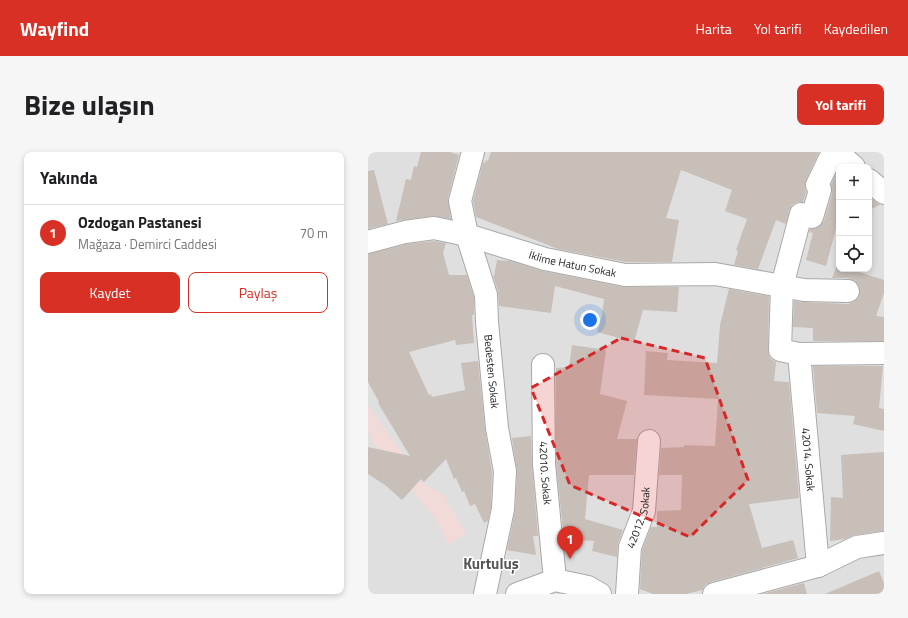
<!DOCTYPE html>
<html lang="tr">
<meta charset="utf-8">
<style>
:root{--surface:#fff;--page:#f6f6f6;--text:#202124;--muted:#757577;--line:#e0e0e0;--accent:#d93025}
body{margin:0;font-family:"Titillium Web",sans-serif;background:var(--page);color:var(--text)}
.controls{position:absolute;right:12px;top:12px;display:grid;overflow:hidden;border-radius:8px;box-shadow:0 2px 6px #0003}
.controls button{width:36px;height:36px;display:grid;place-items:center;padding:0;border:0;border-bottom:1px solid var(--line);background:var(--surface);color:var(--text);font:20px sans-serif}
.you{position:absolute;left:222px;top:168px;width:14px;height:14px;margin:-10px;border:3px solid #fff;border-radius:50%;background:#1a73e8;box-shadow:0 0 0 6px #1a73e833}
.badge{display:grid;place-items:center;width:26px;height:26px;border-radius:50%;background:var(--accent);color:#fff;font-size:13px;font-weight:700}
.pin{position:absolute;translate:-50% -33px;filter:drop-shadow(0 1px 2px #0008)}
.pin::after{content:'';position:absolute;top:21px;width:14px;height:12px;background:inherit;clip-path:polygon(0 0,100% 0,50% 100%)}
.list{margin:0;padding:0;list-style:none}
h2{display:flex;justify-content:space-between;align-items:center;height:52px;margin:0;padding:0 16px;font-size:17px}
h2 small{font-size:13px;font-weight:400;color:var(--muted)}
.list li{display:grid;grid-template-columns:26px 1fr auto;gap:12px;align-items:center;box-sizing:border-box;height:56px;padding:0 16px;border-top:1px solid var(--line)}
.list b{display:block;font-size:15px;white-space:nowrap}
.list p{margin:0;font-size:13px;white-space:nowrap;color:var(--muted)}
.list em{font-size:13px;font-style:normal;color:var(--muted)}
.actions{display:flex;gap:8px;padding:12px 16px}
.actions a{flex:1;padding:9px 0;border:1px solid var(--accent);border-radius:8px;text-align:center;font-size:14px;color:var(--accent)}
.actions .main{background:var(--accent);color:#fff}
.icon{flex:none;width:22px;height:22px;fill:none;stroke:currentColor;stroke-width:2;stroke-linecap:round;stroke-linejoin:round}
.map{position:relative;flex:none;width:516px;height:442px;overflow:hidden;border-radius:8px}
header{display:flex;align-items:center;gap:24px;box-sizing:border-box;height:56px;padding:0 20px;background:var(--accent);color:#fff}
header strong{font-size:19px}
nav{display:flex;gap:22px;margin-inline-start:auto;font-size:14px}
.intro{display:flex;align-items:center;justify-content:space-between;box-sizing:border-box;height:96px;padding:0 24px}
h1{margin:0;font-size:28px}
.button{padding:10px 18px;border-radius:8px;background:var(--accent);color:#fff;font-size:14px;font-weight:700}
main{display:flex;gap:24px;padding:0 24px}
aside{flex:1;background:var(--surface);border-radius:8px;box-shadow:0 2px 6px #0003}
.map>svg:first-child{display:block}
.residential{fill:#e0dfdf;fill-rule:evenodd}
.commercial{fill:#f2dad9}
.building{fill:#c7bfb8}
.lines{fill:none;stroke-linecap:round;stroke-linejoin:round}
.minor-casing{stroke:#a9a9a9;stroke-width:24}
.minor{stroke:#fff;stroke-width:22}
.marked{fill:#d62828;fill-opacity:0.2;stroke:#d62828;stroke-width:3;stroke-dasharray:8 5;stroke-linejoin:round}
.labels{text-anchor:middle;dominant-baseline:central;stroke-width:3;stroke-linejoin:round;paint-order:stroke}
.street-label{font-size:11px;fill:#222;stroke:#fff}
.district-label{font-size:15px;font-weight:bold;fill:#555;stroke:#fff}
</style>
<header>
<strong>Wayfind</strong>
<nav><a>Harita</a><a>Yol tarifi</a><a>Kaydedilen</a></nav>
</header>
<div class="intro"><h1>Bize ulaşın</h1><a class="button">Yol tarifi</a></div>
<main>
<aside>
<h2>Yakında<small></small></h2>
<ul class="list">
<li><span class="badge">1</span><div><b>Ozdogan Pastanesi</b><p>Mağaza · Demirci Caddesi</p></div><em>70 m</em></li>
</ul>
<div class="actions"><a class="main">Kaydet</a><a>Paylaş</a></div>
</aside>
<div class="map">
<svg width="516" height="442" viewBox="0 0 516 442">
<rect width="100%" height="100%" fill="#f2efe9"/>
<path class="residential" d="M0 0H516V442H0ZM471 15H501V117H471Z"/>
<path class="commercial" d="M0 253 56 332 75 342 98 381 81 393 67 366 57 354 28 316 5 291 0 280Z"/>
<path class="building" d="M53 0H82L91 3 80 46 83 67 65 64 28 69 38 27 43 28 46 14 49 15Z
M123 0H451L438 28 437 34 438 40 435 50H429L424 53 421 59 418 72 408 68 390 117 366 113 370 99 368 98 379 67 357 59 364 38 313 18 298 66 311 68 304 110H258L190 97 108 65 105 49 115 10 117 11 118 8 120 9Z
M6 18 20 72 0 77V19Z
M470 18 471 72 469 73 458 114 438 108 445 81 441 80 442 77H447L452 74 456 69 464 42 463 33Z
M501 45 508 50 512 53 501 58Z
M66 89 78 91 75 101 81 123H99L106 145V163H104L106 191 88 193 87 188 41 200 61 243 63 242 64 245 97 238 93 211 110 209 117 277 124 320 123 355 120 369 116 371 107 352 102 354 96 339 94 340 88 326 86 327 78 307 56 330 53 327 34 348 17 333 0 322V295L42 304 10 251 11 250 0 230V102L39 92Z
M129 108 142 109 175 119 255 135H311L309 160 275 158 266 190 229 180 234 164 236 147 187 134 183 161 131 154 130 139 125 124H126Z
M469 113 471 114V117H482L516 128V141L508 164 516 165V189H445V176L425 175 426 149 436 150 480 152 486 150 490 146 492 139 491 133 487 129 480 126H464Z
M361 137 401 144 400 198 401 204 404 208 408 210 406 229 421 230 431 346 381 352 394 396 425 388 430 406 343 430 337 433 334 438 318 442H285L272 437 274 398 283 375H289V359L313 358 314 323H291L293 296 316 295V293L347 294 350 247 276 243 278 199 300 201 299 208 349 211 352 173Z
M204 193 238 198 232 242 259 249 249 287H269L266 323H221L217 367 255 378 250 391 249 405 224 399 226 389 196 387 188 311V216L201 215Z
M445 214H515L511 256 516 257V279L485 272 487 264 449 261Z
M163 284 164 313 170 384H165L168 403 139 398 147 359 149 320 144 286Z
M516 300V379L487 383 477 387 462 389 463 345 475 346 473 303Z
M511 419 516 431V442H457Z
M436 431 439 442H394Z"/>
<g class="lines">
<g class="minor-casing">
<g id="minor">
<path id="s1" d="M105 0 92 49 99 83 118 143 119 170 129 276 137 319 135 357 117 442"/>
<path d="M465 0 449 33 452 38 444 65 433 62 414 134 412 198 431 202 516 201"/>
<path d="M469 0 486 15"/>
<path d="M501 28 516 41"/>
<path id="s2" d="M0 90 37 80 66 76 99 83 177 107 257 123 347 122 436 138 480 139"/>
<path id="s3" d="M431 202 450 414"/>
<path id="s4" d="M175 213 176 312 187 428"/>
<path d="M149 442 187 428 220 435 232 442"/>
<path id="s5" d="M259 442 262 395 276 359 281 289"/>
<path d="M346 442 450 414 489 395 516 391"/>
</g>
</g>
<use href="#minor" class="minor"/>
</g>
<path class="marked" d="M253 186 337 206 380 328 322 385 202 333 163 236Z"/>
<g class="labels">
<g class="street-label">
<text stroke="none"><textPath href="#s2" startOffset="211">İklime Hatun Sokak</textPath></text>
<text stroke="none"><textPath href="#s1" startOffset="225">Bedesten Sokak</textPath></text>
<text stroke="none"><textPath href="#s3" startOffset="106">42014. Sokak</textPath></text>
<text stroke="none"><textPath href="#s4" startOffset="108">42010. Sokak</textPath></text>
<text stroke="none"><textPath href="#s5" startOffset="78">42012. Sokak</textPath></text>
</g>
<g class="district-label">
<text x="123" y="411">Kurtuluş</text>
</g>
</g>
</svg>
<div class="controls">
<button>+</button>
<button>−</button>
<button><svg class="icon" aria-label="locate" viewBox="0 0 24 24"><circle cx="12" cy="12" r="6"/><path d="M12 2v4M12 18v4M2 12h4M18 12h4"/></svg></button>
</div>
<div class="you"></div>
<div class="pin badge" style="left:202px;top:407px">1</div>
</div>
</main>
